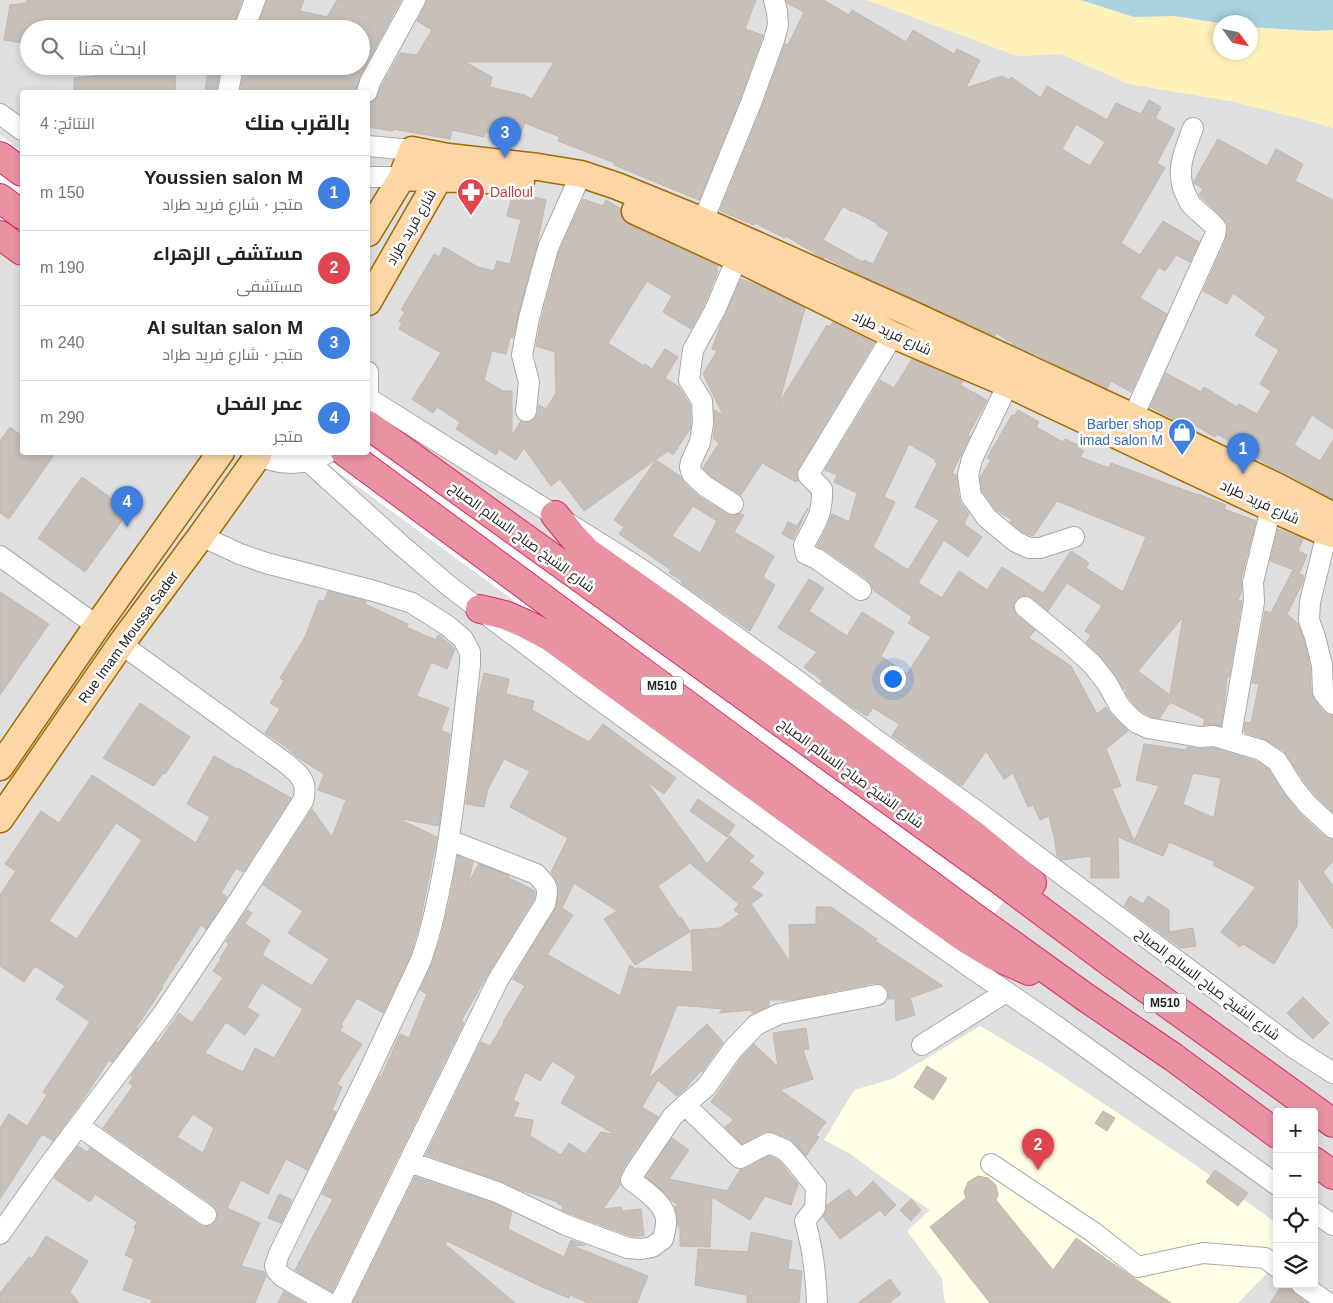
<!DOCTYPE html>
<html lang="ar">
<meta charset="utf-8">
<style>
:root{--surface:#fff;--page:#f2f2f2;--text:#222;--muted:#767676;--line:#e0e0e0;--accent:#d40000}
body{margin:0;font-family:Arial,Cairo,sans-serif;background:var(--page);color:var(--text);direction:rtl}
.controls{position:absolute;right:15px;bottom:15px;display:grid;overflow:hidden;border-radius:5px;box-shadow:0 2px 8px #0003}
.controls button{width:45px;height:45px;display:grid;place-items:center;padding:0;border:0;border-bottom:1px solid var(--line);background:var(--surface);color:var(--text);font:25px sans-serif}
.compass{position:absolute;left:1213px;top:15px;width:45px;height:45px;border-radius:50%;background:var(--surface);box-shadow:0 2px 8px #0003;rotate:123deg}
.you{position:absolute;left:892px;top:678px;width:18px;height:18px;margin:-12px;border:4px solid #fff;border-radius:50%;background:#1a73e8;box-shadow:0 0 0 8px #1a73e833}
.badge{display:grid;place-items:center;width:32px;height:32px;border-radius:50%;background:var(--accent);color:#fff;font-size:16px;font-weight:700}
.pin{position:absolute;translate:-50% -41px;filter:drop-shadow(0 1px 2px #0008)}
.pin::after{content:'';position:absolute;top:26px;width:18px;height:15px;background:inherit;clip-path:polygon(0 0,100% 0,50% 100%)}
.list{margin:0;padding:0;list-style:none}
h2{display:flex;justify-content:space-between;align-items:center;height:65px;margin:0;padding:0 20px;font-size:21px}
h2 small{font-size:16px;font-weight:400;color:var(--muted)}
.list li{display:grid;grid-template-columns:32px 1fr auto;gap:15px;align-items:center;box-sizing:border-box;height:75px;padding:0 20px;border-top:1px solid var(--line)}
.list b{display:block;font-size:19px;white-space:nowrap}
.list p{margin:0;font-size:16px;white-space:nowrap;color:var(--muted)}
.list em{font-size:16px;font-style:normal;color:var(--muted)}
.icon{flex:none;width:28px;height:28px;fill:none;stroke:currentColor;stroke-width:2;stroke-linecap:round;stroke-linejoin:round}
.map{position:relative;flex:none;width:1333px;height:1303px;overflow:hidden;direction:ltr}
.search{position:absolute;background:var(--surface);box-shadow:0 2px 8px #0003;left:20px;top:20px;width:350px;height:55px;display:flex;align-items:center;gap:12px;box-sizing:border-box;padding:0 18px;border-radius:28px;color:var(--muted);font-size:19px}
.panel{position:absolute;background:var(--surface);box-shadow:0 2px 8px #0003;left:20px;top:90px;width:350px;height:365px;border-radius:5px;direction:rtl}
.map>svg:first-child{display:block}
.residential{fill:#e0dfdf;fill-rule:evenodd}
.education{fill:#ffffe5}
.sand{fill:#fff1ba}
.water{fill:#aad3df}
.pier{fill:#fff}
.building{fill:#c7bfb8;stroke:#c4b6ab;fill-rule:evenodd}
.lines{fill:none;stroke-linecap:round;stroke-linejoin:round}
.minor-casing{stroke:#a9a9a9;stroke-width:22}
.major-casing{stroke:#a06b00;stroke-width:29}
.highway-casing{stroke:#dc2a67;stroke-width:30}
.minor{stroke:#fff;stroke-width:20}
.major{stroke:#fcd6a4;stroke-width:26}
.highway{stroke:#e892a2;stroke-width:28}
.labels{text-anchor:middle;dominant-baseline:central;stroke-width:5;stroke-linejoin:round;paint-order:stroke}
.shield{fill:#fff;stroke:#646464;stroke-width:1}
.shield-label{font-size:12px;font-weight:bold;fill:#222}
.health-label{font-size:14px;fill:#be3a42;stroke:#fff;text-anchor:start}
.street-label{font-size:14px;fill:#222;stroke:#fff}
.shop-label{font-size:14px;fill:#366cbe;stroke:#fff;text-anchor:end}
</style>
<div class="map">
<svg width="1333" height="1303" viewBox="0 0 1333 1303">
<rect width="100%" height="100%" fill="#f2efe9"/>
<path class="residential" d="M0 0H867L1017 56 1061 54 1129 84 1230 101 1310 121 1333 128V1303H0ZM29 29H361V66H29ZM22 92H368V452H22ZM1277 1112H1314V1284H1277Z"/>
<path class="education" d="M980 1026 1044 1064 1187 1159 1268 1217 1277 1224V1263L1238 1303H946L944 1299 942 1278 907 1231 930 1210 887 1181 849 1153 824 1140 854 1090 892 1079Z"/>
<path class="sand" d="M867 0H1081L1134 17 1174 16 1220 23V52H1250L1251 27 1312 31 1333 30V128L1310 121 1230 101 1129 84 1061 54 1017 56Z"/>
<path class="water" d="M1081 0H1333V30L1312 31 1251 27 1250 22 1220 23 1174 16 1134 17Z"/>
<path class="pier" d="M0 135 22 152V240L0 224Z
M368 407 1019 881 976 938 312 453 368 452Z"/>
<path class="building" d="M27 0H242L232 29H29V44L4 40 10 5 27 3Z
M267 0H304L300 11 327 17 337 0H401L360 76 355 92H240L245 67 259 69 260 66H361V29H257Z
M427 0H756L745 29 763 35 740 99 699 200 614 165 615 163 558 141 560 137 525 123 516 144 486 131 484 137 452 130 450 139 393 129V131L368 127V104L375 100 381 87 400 53 417 55 432 30 417 21 425 6ZM465 62H554L532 99 524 95 490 87 492 77Z
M786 0H823L849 15 852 10 906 42 913 30 954 54 957 49 980 60 966 88 1002 76 1009 80 1011 77 1041 98 1047 86 1107 120 1116 103 1141 114 1149 100 1161 107 1155 118 1175 129 1157 163 1165 168 1121 243 1140 255 1163 221 1199 242 1190 262 1176 255 1165 271 1159 267 1140 298 1167 314 1131 392 1111 381 1107 389 1048 361 1035 354 1034 355 1021 349 996 333 995 336 851 271 825 257 824 259 786 236 785 238 755 223 754 225 720 211 762 107 785 44 788 45 804 12 787 3ZM1076 124 1105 142 1090 166 1062 149ZM843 206 852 212 853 211 877 223V225L889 232 873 264 864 260 863 262 823 240Z
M94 66H125V68L176 66 175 92H74V78L94 76Z
M208 66H221L216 92H205Z
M1218 139 1267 166 1276 149 1303 164 1295 181 1333 200V429L1312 415 1294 445 1320 461 1333 440V499L1283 472 1270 466 1217 434 1215 437 1181 417 1179 422 1150 407 1166 373 1201 392 1204 387 1237 407 1239 404 1257 414 1271 391 1260 384 1278 352 1279 350 1255 335 1266 317 1233 293 1227 304 1203 291 1226 240 1227 225 1221 216 1200 196 1199 195 1203 189 1194 183V181Z
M526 195 546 200 536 249 518 315 513 338 510 337 506 354 492 351 484 380 503 391H512V435L521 421 525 423 530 422 535 418 538 413 539 405 546 409 556 393 555 352 536 346 541 321 559 252 583 199 603 206 606 200 621 209 620 213 623 219 629 225 718 266 716 270 718 271 704 305 691 329 663 312 672 296 647 281 608 343 644 366 645 364 652 369 665 349 678 357 665 378 679 387 690 405 691 422 690 429 673 455 668 451 584 511 560 479 551 486 524 448 516 460 499 449 496 455 456 429 460 422 437 407 433 413 412 399 441 353 399 329 402 323 399 321 405 312 401 310 434 254 439 257 444 247 478 267 494 271 497 261 510 264 521 220 507 216 512 196Z
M741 279 760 286 805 308 779 403 827 325 830 327 833 322 874 343 798 469 796 473 798 480 796 482 762 463 741 495 712 477 703 468 719 443 713 438 715 425 714 410 723 415 703 374 717 351 712 349 721 323Z
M912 359 963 381 960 385 987 400 968 435 970 436 952 473 956 475 959 498 961 503 969 514 964 524 982 537 968 557 944 540 918 583 942 598 959 571 987 590 1002 567 1043 593 1071 551 1089 563 1086 568 1123 592 1146 537 1057 501 1033 536 1022 532 1010 522 1012 520 996 510 982 491 980 477 991 460 987 458 1012 415 1014 416 1018 410 1039 422 1036 427 1063 442 1065 439 1080 446 1079 448 1084 451 1080 457 1109 468 1111 463 1198 495V494L1226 505 1224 509 1256 521 1241 579 1242 591 1238 600 1242 601 1229 677 1227 676 1224 706 1221 726 1213 724 1203 725 1205 719 1170 702 1160 718 1152 717 1144 713 1136 707 1129 698 1125 692 1127 690 1123 688 1116 676 1101 657 1086 643 1091 635 1085 631 1102 606 1067 583 1048 611 1033 598 1026 595 1021 596 1016 599 1013 605 1014 611 1017 616 1035 630 1029 638 1071 666 1097 714 1106 707 1110 713 1128 731 1106 749 1121 786 1112 789 1134 841 1159 786 1136 780 1144 744 1186 750 1187 747 1201 749 1213 748 1256 761 1268 769 1284 794 1300 814 1325 837 1333 840V861L1323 872 1333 886V929L1298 877 1297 926 1274 964 1243 944 1240 947 1221 932 1256 887 1213 865 1215 862 1169 842 1163 856 1118 837 1119 878H1091V856L1062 860 1057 856 1054 836 1049 816 1040 820 1033 805 1028 807 1013 773 1004 779 986 751 962 786 906 746H907L892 736 899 724 873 708 867 716 851 706 820 683 823 681 804 667 817 652 778 628 809 579 824 588 809 611 847 636 862 612 894 632 881 656 907 674 931 637 908 623 912 617 873 590 872 585 868 580 824 549 817 546 826 529 832 514 849 522 857 493 834 482 837 475 825 470 880 380 894 388ZM909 444 936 460 935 462 937 464 915 507 939 520 908 570 873 547 895 502 884 497ZM1183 617 1170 695 1138 671ZM1193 773 1221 778 1214 818 1183 804Z
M10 427 22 436V452H56L9 519 0 513V441Z
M656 460 680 476 684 483 698 496 727 514 733 516 740 513 744 515 734 532 774 556 763 577 775 585 750 631 681 583 682 581 669 573 671 570 619 534 624 527 614 520ZM693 506 717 521 700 553 672 536Z
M82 477 129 511 85 572 38 538Z
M808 508 793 540 782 534 788 522 797 526Z
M1278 529 1303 539 1298 551 1307 555 1300 572 1270 561Z
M1293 570 1304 576 1302 584 1287 614 1298 624 1304 640 1310 667 1311 692 1314 699 1324 712 1328 715 1333 716V812L1317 797 1304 781 1284 751 1265 739 1244 732 1245 722 1251 723 1259 684 1252 683 1265 611 1271 613Z
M328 591 366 601 365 604 408 624 406 627 436 640 438 635 441 636 455 649 447 669 431 662 417 696 449 708 441 730 450 734 439 826 403 819V821L437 837 420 922 410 956 383 1013 357 998 341 1025 343 1026 340 1031 362 1044 337 1084 342 1087 332 1110 336 1112 307 1170 286 1159 268 1194 241 1180 227 1208 260 1223 241 1266 264 1272 266 1276 255 1303H151L152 1300 123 1290 134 1259 125 1255 136 1229 134 1228 137 1222 95 1194 90 1202 54 1178 78 1146 87 1152 90 1148 199 1225 204 1227 211 1226 216 1221 218 1216 217 1210 213 1205 103 1128 133 1086 129 1083 133 1077 131 1076 156 1042 158 1043 179 1013 192 1023 223 978 213 971 221 959 220 958 229 944 226 942 247 910 252 913 245 924 270 940 262 955 312 986 329 959 288 933 303 911 263 885 312 809 332 837 346 800 318 790 324 774 297 757 286 747 265 733 280 709 270 703 284 681 280 678 305 637 319 600 324 601ZM262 983 303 1009 274 1058 255 1048 243 1072 205 1053 226 1022 245 1035 259 1015 247 1007ZM193 1114 214 1128 203 1153 177 1137Z
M0 592 49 624 0 695Z
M484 673 509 679 506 694 534 701 532 710 589 742 603 724 676 778 664 794 646 781 707 864 730 836 754 856 749 861 764 873 751 888 763 895 751 904 790 962 789 925 816 924V907H831L877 939 875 941 943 986 910 998 915 1015 896 1021 895 999H888L889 993 886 988 881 984 875 983 790 1000H769V1006L754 1013H752V1010L719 1013 723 1009 677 1005 648 1079 707 1024 723 1042 702 1072 701 1071 685 1089 677 1096 658 1080 642 1107 658 1117 625 1165 620 1175 619 1180 620 1185 603 1209 621 1207 622 1211 641 1209 644 1236H631L571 1214 562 1210 563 1206 558 1204V1202L520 1190 501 1181 426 1155 481 1042 490 1046 504 1023 503 1022 525 986 513 979 556 907 559 888 556 880 551 872 568 838 510 807 530 771 504 759 488 789 484 807 466 804 478 698ZM690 863 739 904 734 910 740 914 720 928 691 930 693 972 636 968 637 970 630 965 620 996 548 955 545 958 573 915 562 908 574 883 617 911 604 919 635 965 690 932 681 917 679 918 658 886ZM552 1061 576 1076 561 1103 616 1135 601 1132 585 1154 569 1143 561 1155 530 1136 533 1120 513 1117 519 1103 513 1100 525 1072 540 1081Z
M140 703 190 737 165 774 163 773 154 786 103 758Z
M214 756 237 769 238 768 291 798 243 872 236 868 221 893 227 897 206 929 201 925 162 986 163 987 136 1028 137 1029 112 1062 109 1060 84 1098 53 1141 42 1134 0 1199V1128L9 1114 27 1126 47 1095 43 1092 90 1022 56 999 65 986 35 966 24 982 0 966V895L16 871 5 864 41 811 59 823 92 775 196 843 210 817 187 804ZM116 823 142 840 77 939 49 921Z
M698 799 735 825 727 837 690 811Z
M458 856 473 862 468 883 479 864 509 876V878L535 891 534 899 488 974 461 1021 464 1022 332 1292 295 1270 333 1199 322 1194 380 1076 381 1077 400 1034 409 1038 427 994 420 990 432 964 440 940 449 904Z
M1130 896 1143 904 1148 896 1169 910V932L1193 928 1196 946 1181 948 1124 906Z
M1303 997 1329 1023 1313 1039 1287 1013Z
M806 1028 809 1049 803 1050 813 1079 780 1090 826 1122 816 1135 819 1137 806 1156 790 1139 769 1131 764 1132 742 1144 725 1127 734 1120 711 1102 742 1057 754 1044 778 1067 773 1033Z
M927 1066 947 1078 933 1100 914 1087Z
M1103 1111 1115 1118 1107 1131 1095 1123Z
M672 1138 689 1150 669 1179 727 1191 740 1170 745 1169 769 1156 778 1160 798 1184 791 1205 765 1196 750 1220 712 1197 710 1247 680 1246V1227H678L677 1216 675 1206H679L671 1200 662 1190 646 1177Z
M1215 1170 1248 1193 1238 1206 1206 1182Z
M978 1176 988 1178 996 1185 998 1195 996 1200 1053 1270 1076 1238 1131 1276 1171 1303H990L930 1227 966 1198 964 1192 968 1182Z
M415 1177 493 1203 512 1212 508 1229 564 1257 571 1240 585 1245 573 1246 648 1276 637 1303H589L570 1295 569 1298 542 1287 447 1241 445 1244 515 1303H353Z
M873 1181 896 1205 885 1216 880 1210 840 1239 823 1217 827 1209V1205L849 1189 856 1198Z
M279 1194 292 1200 281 1223 268 1218Z
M911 1199 921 1210 911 1221 900 1210Z
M751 1232 780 1238V1240L782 1239 792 1241 788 1269 802 1271 799 1303H747V1295L695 1285 698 1249 748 1252Z
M46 1236 88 1261 70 1292 79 1303H0V1293L29 1257 32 1259Z
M890 1279 901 1294 888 1303H858Z
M1283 1284H1289L1290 1289 1294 1293 1307 1303H1270Z
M284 1291 304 1303H278Z"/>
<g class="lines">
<g class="minor-casing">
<path id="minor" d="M244 29 255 0
M228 92 233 66
M367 92 370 82 415 0
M0 114 22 130
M368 146 412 150
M368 177H402
M703 221 751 103 774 40 778 25 777 11 774 0
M368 372V400
M1008 384 972 459 968 475 971 496 987 518 1016 542 1029 548H1040L1074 537
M368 398 641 569 791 676 879 742 978 812 1294 1048 1333 1073
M526 411 529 382 522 355 529 318 548 248 581 174
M1133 417 1215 235 1216 228C1208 218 1198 213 1190 203 1188 200 1187 196 1185 193 1175 170 1185 150 1193 128
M253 452C275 466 307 467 329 452
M308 461 401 545 449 586 582 687 853 884 973 969 1059 1028 1277 1185
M733 504 705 486 692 474 690 467 691 462 700 442 703 423 702 401 689 380 693 350 715 310 737 258
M1333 520 1327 533 1310 602 1309 620 1315 637 1322 665 1323 692 1333 704
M201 536 240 554 266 563 374 591 412 603 448 626 463 639 470 652V665C462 733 456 800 444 867 438 898 432 929 421 960L367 1075 279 1254 275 1266 277 1271 283 1277 328 1303
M0 556 97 626
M861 590 817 559 806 554 804 545C815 523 823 515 822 489L808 475 893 335
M1025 607 1069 643 1092 664 1107 683 1119 705 1128 715 1137 723 1148 728 1200 737 1214 736 1261 750 1277 761 1294 788 1308 805 1333 828
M1230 741 1254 602 1253 582 1271 508 1275 495
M922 1045 1006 992
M685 1105 706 1087 733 1049 756 1025 779 1014 877 995
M79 1126 206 1215
M409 1162 497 1192 566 1225 628 1248 641 1249 652 1247 663 1239C664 1234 666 1228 666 1223 668 1205 644 1190 631 1180L635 1172 673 1116 685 1105 740 1158 769 1143 785 1150 796 1162 816 1187 815 1208 805 1221C813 1249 816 1274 817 1303
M991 1164 1093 1232 1138 1267 1203 1253 1265 1258 1277 1267
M1314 1212 1333 1225
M0 1234 46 1169 162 1015 234 908 303 801C309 780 298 773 283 761L121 644
M1301 1284 1328 1303
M340 1303 498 980 545 904C549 888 548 886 536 874L449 840"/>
</g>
<g class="major-casing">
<path id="major" d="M402 177 521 181
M635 211 737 258 893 335 1008 384 1271 508 1320 530 1333 534
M368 233 402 177 412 150 448 157 538 167 581 174 617 186 703 221 909 313 1133 417 1278 487 1333 516
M368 302 439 178 444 165
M0 767 97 626 221 452
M0 819 121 644 201 536 258 456"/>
</g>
<g class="highway-casing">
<path id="highway" d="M0 156 22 172
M0 198 22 215
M0 235 22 251
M368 425 1000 880 1111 963 1333 1123
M345 452 978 920 1085 997 1173 1057 1277 1134
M555 515 573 537 587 552 675 614 798 704 975 836 1032 883
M480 609 505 615 526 624 549 636 913 901 965 938 993 955 1029 971
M1314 1161 1333 1175"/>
</g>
<use href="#minor" class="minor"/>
<use href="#major" class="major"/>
<use href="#highway" class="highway"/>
</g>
<defs>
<g id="pharmacy-pin" transform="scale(1.4375)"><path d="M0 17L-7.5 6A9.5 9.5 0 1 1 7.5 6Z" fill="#e0444e" stroke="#fff"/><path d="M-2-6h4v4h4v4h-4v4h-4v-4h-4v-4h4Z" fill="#fff"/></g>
<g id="shop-pin" transform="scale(1.4375)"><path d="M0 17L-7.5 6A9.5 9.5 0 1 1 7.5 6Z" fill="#3f7fe0" stroke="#fff"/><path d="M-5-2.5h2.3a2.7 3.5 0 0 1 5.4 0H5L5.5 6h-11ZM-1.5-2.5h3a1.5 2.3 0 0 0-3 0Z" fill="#fff"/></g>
</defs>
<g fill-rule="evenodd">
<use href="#pharmacy-pin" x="471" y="192"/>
<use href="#shop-pin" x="1182" y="432"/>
</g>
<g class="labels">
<g class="shield">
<rect x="641" y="676.5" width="42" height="19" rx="4"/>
<rect x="1144" y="993.5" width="42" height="19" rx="4"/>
</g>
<g class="shield-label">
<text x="662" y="686">M510</text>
<text x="1165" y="1003">M510</text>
</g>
<g class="health-label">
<text x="490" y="192">Dalloul</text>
</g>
<g class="street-label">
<text transform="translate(411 227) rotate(-60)">شارع فريد طراد</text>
<text transform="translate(892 333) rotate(25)">شارع فريد طراد</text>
<text transform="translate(1260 502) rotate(25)">شارع فريد طراد</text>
<text transform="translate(522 537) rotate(36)">شارع الشيخ صباح السالم الصباح</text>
<text transform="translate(128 637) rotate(-54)">Rue Imam Moussa Sader</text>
<text transform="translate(851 773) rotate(36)">شارع الشيخ صباح السالم الصباح</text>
<text transform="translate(1208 984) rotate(37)">شارع الشيخ صباح السالم الصباح</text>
</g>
<g class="shop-label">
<text x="1163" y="424">Barber shop<tspan x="1163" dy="16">imad salon M</tspan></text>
</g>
</g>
</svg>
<div class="controls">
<button>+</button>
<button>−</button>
<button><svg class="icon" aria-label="locate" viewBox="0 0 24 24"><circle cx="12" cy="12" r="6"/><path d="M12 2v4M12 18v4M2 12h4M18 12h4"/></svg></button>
<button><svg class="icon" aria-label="layers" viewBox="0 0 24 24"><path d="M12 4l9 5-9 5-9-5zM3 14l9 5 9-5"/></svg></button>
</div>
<svg class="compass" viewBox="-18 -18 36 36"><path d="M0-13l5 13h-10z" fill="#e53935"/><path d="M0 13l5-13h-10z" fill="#767676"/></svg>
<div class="you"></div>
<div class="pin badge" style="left:1243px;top:474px;background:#3f7fe0">1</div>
<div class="pin badge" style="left:1038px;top:1170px;background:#e0444e">2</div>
<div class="pin badge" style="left:505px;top:158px;background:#3f7fe0">3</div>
<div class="pin badge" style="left:127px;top:527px;background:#3f7fe0">4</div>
<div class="search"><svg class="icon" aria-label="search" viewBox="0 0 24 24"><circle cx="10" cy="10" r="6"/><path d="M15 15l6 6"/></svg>ابحث هنا</div>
<section class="panel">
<h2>بالقرب منك<small>النتائج: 4</small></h2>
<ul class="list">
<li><span class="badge" style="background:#3f7fe0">1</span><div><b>Youssien salon M</b><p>متجر · شارع فريد طراد</p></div><em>150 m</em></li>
<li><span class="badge" style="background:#e0444e">2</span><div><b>مستشفى الزهراء</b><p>مستشفى</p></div><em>190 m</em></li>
<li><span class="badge" style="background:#3f7fe0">3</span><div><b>Al sultan salon M</b><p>متجر · شارع فريد طراد</p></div><em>240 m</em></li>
<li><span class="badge" style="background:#3f7fe0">4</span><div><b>عمر الفحل</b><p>متجر</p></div><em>290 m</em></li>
</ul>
</section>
</div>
